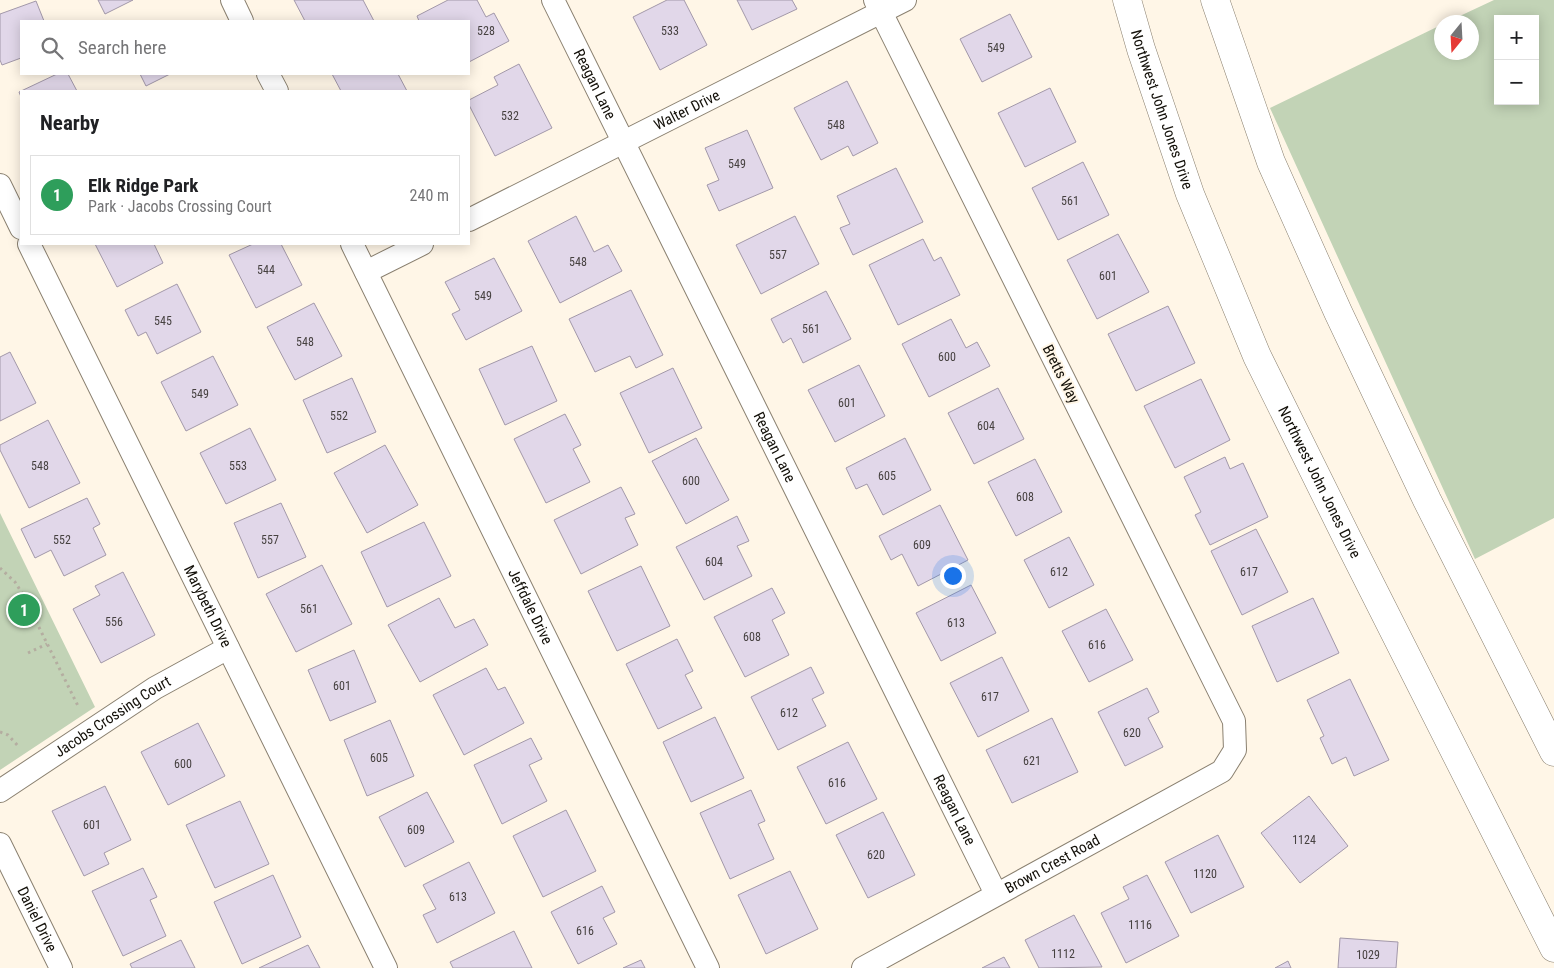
<!DOCTYPE html>
<meta charset="utf-8">
<style>
:root{--surface:#fff;--page:#f6f6f6;--text:#202124;--muted:#757577;--line:#e0e0e0;--accent:#1d6968}
body{margin:0;font-family:"Roboto Condensed",sans-serif;background:var(--page);color:var(--text)}
.controls{position:absolute;right:15px;top:15px;display:grid;overflow:hidden;border-radius:0px;box-shadow:0 2px 12px #0003}
.controls button{width:45px;height:45px;display:grid;place-items:center;padding:0;border:0;border-bottom:1px solid var(--line);background:var(--surface);color:var(--text);font:25px sans-serif}
.compass{position:absolute;left:1434px;top:15px;width:45px;height:45px;border-radius:50%;background:var(--surface);box-shadow:0 2px 12px #0003;rotate:198deg}
.you{position:absolute;left:952px;top:575px;width:18px;height:18px;margin:-12px;border:4px solid #fff;border-radius:50%;background:#1a73e8;box-shadow:0 0 0 8px #1a73e833}
.badge{display:grid;place-items:center;width:32px;height:32px;border-radius:50%;background:var(--accent);color:#fff;font-size:16px;font-weight:700}
.pin{position:absolute;translate:-50% -50%;border:2px solid #fff;box-shadow:0 1px 5px #0006}
.list{margin:0;padding:0;list-style:none}
h2{display:flex;justify-content:space-between;align-items:center;height:65px;margin:0;padding:0 20px;font-size:21px}
h2 small{font-size:16px;font-weight:400;color:var(--muted)}
.list li{display:grid;grid-template-columns:32px 1fr auto;gap:15px;align-items:center;box-sizing:border-box;height:80px;margin:0 10px 10px;padding:0 10px;border:1px solid var(--line);border-radius:0px}
.list b{display:block;font-size:19px;white-space:nowrap}
.list p{margin:0;font-size:16px;white-space:nowrap;color:var(--muted)}
.list em{font-size:16px;font-style:normal;color:var(--muted)}
.icon{flex:none;width:28px;height:28px;fill:none;stroke:currentColor;stroke-width:2;stroke-linecap:round;stroke-linejoin:round}
.map{position:relative;flex:none;width:1554px;height:968px;overflow:hidden}
.search{position:absolute;background:var(--surface);box-shadow:0 2px 12px #0003;left:20px;top:20px;width:450px;height:55px;display:flex;align-items:center;gap:12px;box-sizing:border-box;padding:0 18px;border-radius:0px;color:var(--muted);font-size:19px}
.panel{position:absolute;background:var(--surface);box-shadow:0 2px 12px #0003;left:20px;top:90px;width:450px;height:155px;border-radius:0px}
.map>svg:first-child{display:block}
.green{fill:#c2d3b6;fill-rule:evenodd}
.building{fill:#e1d7e9;stroke:#a298a9}
.lines{fill:none;stroke-linecap:round;stroke-linejoin:round}
.street-casing{stroke:#8a8070;stroke-width:24}
.secondary-casing{stroke:#8a8070;stroke-width:29}
.path{stroke:#b4ada0;stroke-width:3;stroke-dasharray:2.5 4;stroke-linecap:butt}
.street{stroke:#fff;stroke-width:22}
.secondary{stroke:#fff;stroke-width:28}
.labels{text-anchor:middle;dominant-baseline:central;stroke-width:4;stroke-linejoin:round;paint-order:stroke}
.number-label{font-size:12px;fill:#464140}
.street-label{font-size:15px;fill:#120f08;stroke:#fff6e7}
</style>
<div class="map">
<svg width="1554" height="968" viewBox="0 0 1554 968">
<rect width="100%" height="100%" fill="#fff6e7"/>
<path class="green" d="M1494 0H1554V518L1475 559 1270 108 1441 25 1442 52H1472V22H1447ZM1498 19H1535V101H1498Z
M0 513 95 707 0 770Z"/>
<path class="building" d="M98 0H133L105 14Z
M294 0H363L374 21H305Z
M448 0H477L486 17 494 13 509 41 469 62V21H419L417 16Z
M667 0H684L707 45 660 70 633 17Z
M737 0H792L797 9 752 30Z
M36 1 44 21H21V58L2 65 0 60V14Z
M1010 14 1032 57 982 82 960 39Z
M519 64 552 128 495 156 469 105V100L498 85 494 77Z
M57 74H68L77 91H21V97L19 92Z
M140 74H170L146 86Z
M332 74H398L407 91H341Z
M847 81 878 143 853 156 848 146 821 160 794 108Z
M1050 88 1076 142 1025 167 998 113Z
M747 130 773 188 719 211 707 185 719 180 705 148Z
M1083 162 1109 215 1058 240 1032 188Z
M896 168 923 222 853 255 840 228 850 224 837 196Z
M576 216 594 252 608 245 622 271 560 303 528 241Z
M795 216 819 264 761 294 736 245Z
M1118 234 1149 292 1097 319 1067 260Z
M923 239 934 261 941 257 960 295 898 325 869 265Z
M95 244H154L163 263 117 287Z
M253 244H281L302 285 256 308 229 255Z
M494 258 522 311 466 340 452 314 460 310 445 282Z
M177 284 201 332 157 354 146 332 138 336 125 310Z
M631 290 663 355 636 368 630 356 595 372 569 319Z
M826 291 851 339 803 363 791 338 783 343 771 319Z
M314 303 342 356 295 380 267 327Z
M1168 306 1195 363 1136 391 1108 334Z
M951 319 966 348 977 342 990 366 929 397 902 344Z
M532 346 557 401 505 425 479 369Z
M10 352 36 403 0 421V357Z
M213 356 238 405 186 431 161 382Z
M859 365 885 416 835 442 808 390Z
M673 368 702 428 649 453 620 393Z
M352 378 376 432 327 453 303 400Z
M1201 379 1230 440 1175 468 1144 406Z
M998 388 1024 439 974 464 948 413Z
M565 414 581 445 573 449 590 482 546 503 514 439Z
M48 420 80 483 29 508 0 450V445Z
M250 428 276 480 226 504 200 453Z
M696 438 729 500 686 524 652 461Z
M905 438 931 490 883 515 867 484 856 489 846 468Z
M385 445 418 505 367 533 334 473Z
M1225 457 1230 469 1243 463 1268 517 1210 545 1195 515 1201 512 1184 477Z
M1035 459 1062 512 1016 536 988 482Z
M621 487 635 514 625 518 638 545 581 574 554 520Z
M87 498 100 524 93 528 106 555 64 576 51 550 35 558 21 529Z
M281 503 306 557 258 578 234 523Z
M940 505 968 560 918 586 902 554 891 560 879 536Z
M737 516 749 541 737 546 752 576 704 600 676 547Z
M424 522 451 576 387 607 361 552Z
M1256 529 1288 592 1242 615 1211 551Z
M1069 537 1094 585 1049 608 1024 560Z
M322 565 352 624 296 652 266 594Z
M641 566 670 626 617 651 588 591Z
M123 572 155 635 101 663 73 609 100 595 95 586Z
M971 585 996 633 941 661 916 613Z
M772 588 785 613 772 620 789 655 745 677 714 617Z
M439 598 455 628 474 619 488 645 420 682 388 625Z
M1313 598 1339 653 1277 682 1252 626Z
M1106 609 1133 660 1089 682 1062 631Z
M677 639 693 671 685 675 702 708 658 729 626 664Z
M354 650 376 702 330 721 308 670Z
M1002 657 1029 711 978 737 950 683Z
M811 667 824 693 812 699 826 726 778 750 751 697Z
M486 668 498 690 505 687 524 723 464 755 433 695Z
M1350 679 1389 760 1354 776 1346 757 1332 764 1320 738 1324 736 1307 700Z
M1147 688 1159 712 1148 718 1163 747 1125 766 1098 712Z
M715 717 744 778 691 802 663 742Z
M1052 718 1078 772 1012 803 986 750Z
M390 720 414 776 367 796 344 740Z
M198 723 225 776 168 805 141 752Z
M531 738 542 759 529 765 547 801 502 824 474 765Z
M848 742 877 799 826 824 797 767Z
M105 786 131 840 104 853 109 864 84 876 52 811Z
M751 790 765 821 758 824 774 859 730 879 700 813Z
M427 792 454 842 405 867 379 817Z
M1309 796 1348 846 1300 883 1261 833Z
M240 801 269 864 215 888 186 825Z
M566 810 596 871 543 897 513 836Z
M883 812 915 875 868 898 836 835Z
M1218 835 1244 887 1191 913 1165 862Z
M469 862 495 913 437 943 423 915 436 909 423 885Z
M143 868 157 897 150 900 166 936 123 956 92 891Z
M790 871 818 929 766 954 738 895Z
M273 875 301 937 242 964 214 902Z
M1147 875 1179 936 1126 963 1101 913 1129 899 1123 887Z
M602 886 615 912 603 918 617 944 578 964 551 912Z
M1074 915 1102 967 1039 968 1025 940Z
M514 931 532 968H453L450 962Z
M1340 938 1398 942 1396 968H1338Z
M181 940 195 968H132L130 964Z
M308 945 320 968H259Z
M1004 957 1010 968H982Z
M641 960 645 968H623Z
M1288 961 1291 968H1275Z"/>
<g class="lines">
<g class="street-casing">
<g id="street">
<path d="M232 0 242 21"/>
<path id="s1" d="M553 0 996 894"/>
<path d="M268 74 277 91"/>
<path d="M0 185 21 228"/>
<path id="s2" d="M469 220 905 0"/>
<path id="s3" d="M29 244 386 968"/>
<path id="s4" d="M352 244 708 968"/>
<path d="M366 272 422 244"/>
<path id="s5" d="M0 791 155 688 228 648"/>
<path id="s6" d="M0 844 61 968"/>
<path id="s7" d="M863 968 1222 771 1235 750 1234 721 875 0"/>
</g>
</g>
<g class="secondary-casing">
<g id="secondary">
<path id="s8" d="M1127 0 1141 49 1190 194 1257 356 1348 540 1554 948"/>
<path d="M1215 0 1271 162 1338 312 1427 500 1554 752"/>
</g>
</g>
<path class="path" d="M0 568 15 582 22 593 79 708
M28 653 47 644
M0 732 8 735 19 747"/>
<use href="#street" class="street"/>
<use href="#secondary" class="secondary"/>
</g>
<g class="labels">
<g class="number-label">
<text x="486" y="31">528</text>
<text x="670" y="31">533</text>
<text x="996" y="48">549</text>
<text x="510" y="116">532</text>
<text x="836" y="125">548</text>
<text x="737" y="164">549</text>
<text x="1070" y="201">561</text>
<text x="778" y="255">557</text>
<text x="578" y="262">548</text>
<text x="266" y="270">544</text>
<text x="1108" y="276">601</text>
<text x="483" y="296">549</text>
<text x="163" y="321">545</text>
<text x="811" y="329">561</text>
<text x="305" y="342">548</text>
<text x="947" y="357">600</text>
<text x="200" y="394">549</text>
<text x="847" y="403">601</text>
<text x="339" y="416">552</text>
<text x="986" y="426">604</text>
<text x="40" y="466">548</text>
<text x="238" y="466">553</text>
<text x="887" y="476">605</text>
<text x="691" y="481">600</text>
<text x="1025" y="497">608</text>
<text x="62" y="540">552</text>
<text x="270" y="540">557</text>
<text x="922" y="545">609</text>
<text x="714" y="562">604</text>
<text x="1059" y="572">612</text>
<text x="1249" y="572">617</text>
<text x="309" y="609">561</text>
<text x="114" y="622">556</text>
<text x="956" y="623">613</text>
<text x="752" y="637">608</text>
<text x="1097" y="645">616</text>
<text x="342" y="686">601</text>
<text x="990" y="697">617</text>
<text x="789" y="713">612</text>
<text x="1132" y="733">620</text>
<text x="379" y="758">605</text>
<text x="1032" y="761">621</text>
<text x="183" y="764">600</text>
<text x="837" y="783">616</text>
<text x="92" y="825">601</text>
<text x="416" y="830">609</text>
<text x="1304" y="840">1124</text>
<text x="876" y="855">620</text>
<text x="1205" y="874">1120</text>
<text x="458" y="897">613</text>
<text x="1140" y="925">1116</text>
<text x="585" y="931">616</text>
<text x="1063" y="954">1112</text>
<text x="1368" y="955">1029</text>
</g>
<g class="street-label">
<text stroke="none"><textPath href="#s1" startOffset="94">Reagan Lane</textPath></text>
<text stroke="none"><textPath href="#s2" startOffset="244">Walter Drive</textPath></text>
<text stroke="none"><textPath href="#s8" startOffset="115">Northwest John Jones Drive</textPath></text>
<text transform="translate(1061 374) rotate(63)">Bretts Way</text>
<text stroke="none"><textPath href="#s1" startOffset="499">Reagan Lane</textPath></text>
<text stroke="none"><textPath href="#s8" startOffset="520">Northwest John Jones Drive</textPath></text>
<text stroke="none"><textPath href="#s3" startOffset="404">Marybeth Drive</textPath></text>
<text stroke="none"><textPath href="#s4" startOffset="404">Jeffdale Drive</textPath></text>
<text stroke="none"><textPath href="#s5" startOffset="135">Jacobs Crossing Court</textPath></text>
<text stroke="none"><textPath href="#s1" startOffset="904">Reagan Lane</textPath></text>
<text stroke="none"><textPath href="#s7" startOffset="216">Brown Crest Road</textPath></text>
<text stroke="none"><textPath href="#s6" startOffset="84">Daniel Drive</textPath></text>
</g>
</g>
</svg>
<div class="controls">
<button>+</button>
<button>−</button>
</div>
<svg class="compass" viewBox="-18 -18 36 36"><path d="M0-13l5 13h-10z" fill="#e53935"/><path d="M0 13l5-13h-10z" fill="#757577"/></svg>
<div class="you"></div>
<div class="pin badge" style="left:24px;top:610px;background:#2e9e5b">1</div>
<div class="search"><svg class="icon" aria-label="search" viewBox="0 0 24 24"><circle cx="10" cy="10" r="6"/><path d="M15 15l6 6"/></svg>Search here</div>
<section class="panel">
<h2>Nearby<small></small></h2>
<ul class="list">
<li><span class="badge" style="background:#2e9e5b">1</span><div><b>Elk Ridge Park</b><p>Park · Jacobs Crossing Court</p></div><em>240 m</em></li>
</ul>
</section>
</div>
